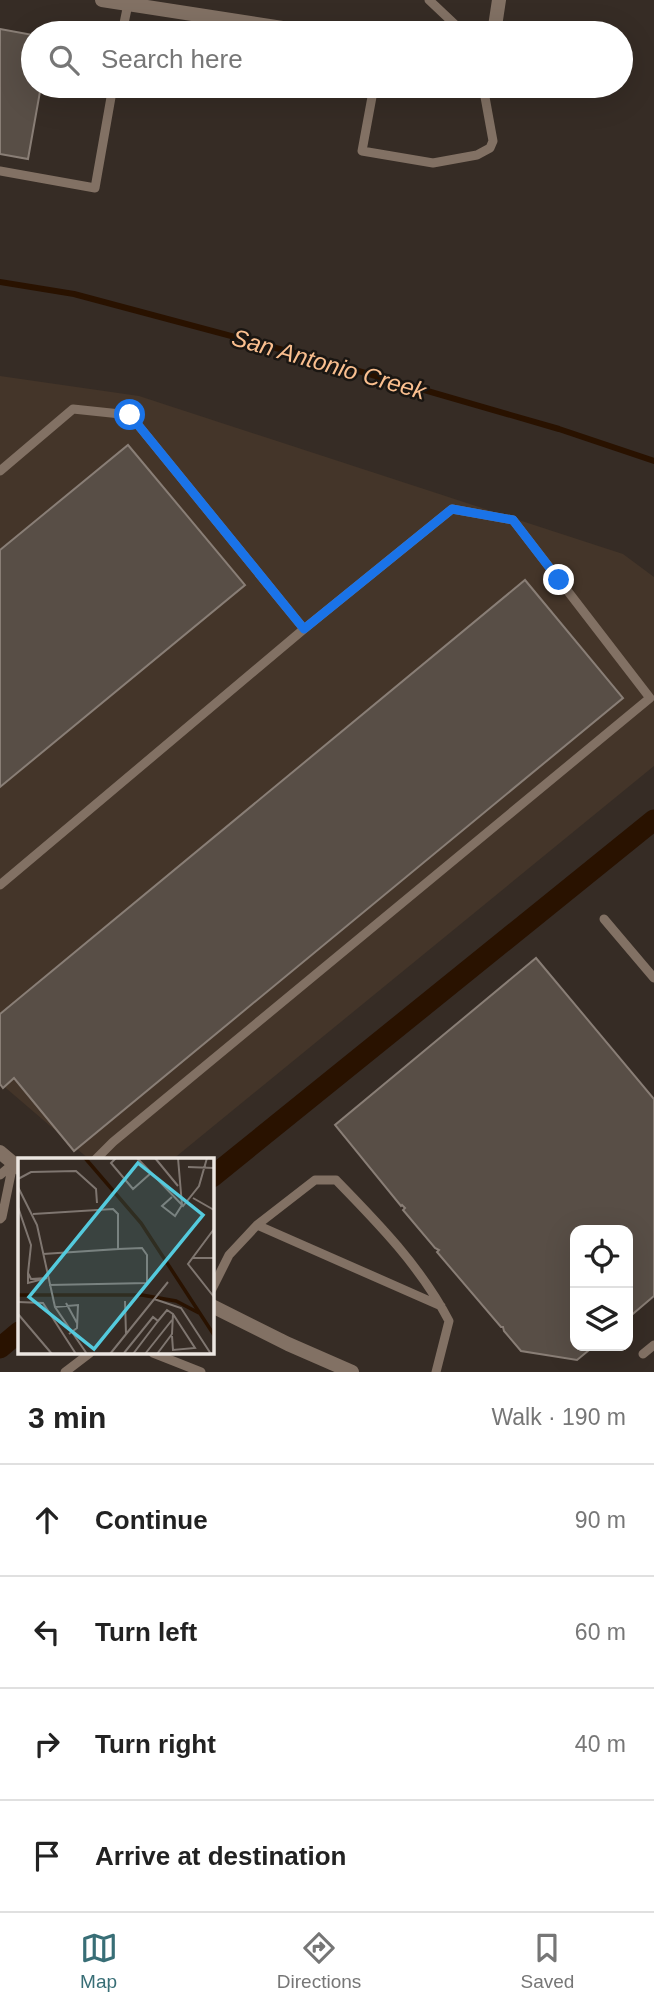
<!DOCTYPE html>
<meta charset="utf-8">
<style>
:root{--surface:#fff;--page:#f6f6f6;--text:#222;--muted:#767676;--line:#e0e0e0;--accent:#386e76}
body{margin:0;font-family:Arial,sans-serif;background:var(--page);color:var(--text)}
.controls{position:absolute;right:21px;bottom:21px;display:grid;overflow:hidden;border-radius:14px;box-shadow:0 7px 28px #0002}
.controls button{width:63px;height:63px;display:grid;place-items:center;padding:0;border:0;border-bottom:2px solid var(--line);background:var(--surface);color:var(--text);font:35px sans-serif}
.stop{position:absolute;width:21px;height:21px;margin:-16px;border:5px solid #1a73e8;border-radius:50%;background:#fff}
.stop.end{background:#1a73e8;border-color:#fff;box-shadow:0 2px 7px #0008}
.list{margin:0;padding:0;list-style:none}
h2{display:flex;justify-content:space-between;align-items:center;height:91px;margin:0;padding:0 28px;font-size:30px}
h2 small{font-size:23px;font-weight:400;color:var(--muted)}
.list li{display:grid;grid-template-columns:46px 1fr auto;gap:21px;align-items:center;box-sizing:border-box;height:112px;padding:0 28px;border-top:2px solid var(--line)}
.list b{display:block;font-size:26px;white-space:nowrap}
.list em{font-size:23px;font-style:normal;color:var(--muted)}
.icon{flex:none;width:38px;height:38px;fill:none;stroke:currentColor;stroke-width:2;stroke-linecap:round;stroke-linejoin:round}
.map{position:relative;flex:none;width:654px;height:1372px;overflow:hidden}
.search{position:absolute;background:var(--surface);box-shadow:0 7px 28px #0002;left:21px;right:21px;top:21px;height:77px;display:flex;align-items:center;gap:18px;box-sizing:border-box;padding:0 24px;border-radius:38px;color:var(--muted);font-size:26px}
.sheet{height:539px;background:var(--surface)}
nav{display:flex;justify-content:space-around;align-items:center;box-sizing:border-box;height:98px;border-top:2px solid var(--line);background:var(--surface);font-size:19px;color:var(--muted)}
nav a{display:grid;justify-items:center;gap:4px}
nav .on{color:var(--accent)}
.map>svg:first-child{display:block}
.built{fill:#443529}
.lines{fill:none;stroke-linecap:round;stroke-linejoin:round}
.stream{stroke:#291200;stroke-width:6}
.canal{stroke:#291200;stroke-width:21}
.building{fill:#584e46;stroke:#897e76;stroke-width:2}
.service{stroke:#827164;stroke-width:9}
.minor{stroke:#827164;stroke-width:14}
.tertiary{stroke:#827164;stroke-width:14}
.route{stroke:#1a73e8;stroke-width:9}
.labels{text-anchor:middle;dominant-baseline:central;stroke-width:5;stroke-linejoin:round;paint-order:stroke}
.water-label{font-size:24px;font-style:italic;fill:#fabf8f;stroke:#1a1612}
.inset-river{fill:none;stroke:#291200;stroke-width:3.5}
.inset-road{fill:none;stroke:#7f7670;stroke-width:2}
.view{fill:#54cadd;fill-opacity:0.15;stroke:#54cadd;stroke-width:3.5}
.inset-edge{fill:none;stroke:#ece6e1;stroke-width:3.5}
</style>
<div class="map">
<svg width="654" height="1372" viewBox="0 0 654 1372">
<rect width="100%" height="100%" fill="#362c25"/>
<path class="built" d="M0 376 139 396 623 554 654 577V766L172 1160H90L0 1083Z"/>
<g class="lines">
<path class="stream" d="M0 282 74 294 317 359 559 429 654 461"/>
<path class="canal" d="M212 1177 654 820
M0 1348 19 1332"/>
</g>
<path class="building" d="M0 29 33 35V86H41L28 159 0 154Z
M128 445 245 585 0 787V550Z
M525 580 623 698 74 1151 14 1078 3 1088 0 1084V1014Z
M536 958 654 1099V1296L628 1318V1230H575V1346H594L577 1360 521 1351 504 1331 503 1327H501L437 1252 439 1250 435 1248 403 1210 405 1208 402 1205 401 1206 335 1125Z"/>
<g class="lines">
<path class="service" d="M429 0 464 33
M122 33 128 4
M374 86 362 151 433 163 477 155 490 148 493 141 483 86
M0 171 95 188 113 86
M0 471 73 409 130 415 304 629 0 885
M604 919 654 978
M95 1160 113 1142 650 698 513 520 452 509 304 629
M0 1175 13 1164 2 1217 0 1219
M257 1225 441 1306
M212 1289 229 1255 257 1225 315 1180H336C378 1223 421 1267 449 1321L436 1372
M153 1353 201 1372
M643 1354 654 1345
M65 1372 90 1353"/>
<path class="minor" d="M102 0 315 33
M494 33 499 0"/>
<path class="tertiary" d="M0 1152 19 1168
M212 1306 288 1344 352 1372"/>
</g>
<g class="lines">
<path class="route" d="M130 415 304 629 452 509 513 520 559 580"/>
</g>
<g class="labels">
<g class="water-label">
<text transform="translate(329 364) rotate(16)">San Antonio Creek</text>
</g>
</g>
<g transform="translate(18 1158)">
<rect width="196" height="196" fill="#362c25"/>
<path class="inset-river" d="M67 0 123 65 196 177M0 137H124L158 143 181 155"/>
<path class="inset-road" d="M1 0H33M98 0 93 5 115 31 133 15M119 0 165 48 181 28 189 0M137 0 160 28M170 9 196 10M0 21 13 14 58 13 78 31 79 45M0 29 19 67 37 149 69 196M154 39 144 48 157 58 164 47 160 0M175 40 196 52M0 49 13 87 10 115M15 56 95 51 100 56V91L25 96M196 71 170 106 196 139M174 100H196M10 115 13 121 29 120 10 125ZM31 127 129 125V97L124 90 100 91M136 141 163 150 193 196M107 143 108 176M0 144 25 145 58 196M48 145 59 165M37 149 60 147 59 170 51 176M0 156 34 196M154 178 155 192 177 190 155 156M106 195 135 159 140 163 149 152 155 156 154 176 139 196M92 196 150 124M115 196 140 163M127 196 154 162"/>
<path class="view" d="M120 5 185 57 76 191 11 139Z"/>
<rect width="196" height="196" class="inset-edge"/>
</g>
</svg>
<div class="controls">
<button><svg class="icon" aria-label="locate" viewBox="0 0 24 24"><circle cx="12" cy="12" r="6"/><path d="M12 2v4M12 18v4M2 12h4M18 12h4"/></svg></button>
<button><svg class="icon" aria-label="layers" viewBox="0 0 24 24"><path d="M12 4l9 5-9 5-9-5zM3 14l9 5 9-5"/></svg></button>
</div>
<div class="stop" style="left:130px;top:415px"></div>
<div class="stop end" style="left:559px;top:580px"></div>
<div class="search"><svg class="icon" aria-label="search" viewBox="0 0 24 24"><circle cx="10" cy="10" r="6"/><path d="M15 15l6 6"/></svg>Search here</div>
</div>
<section class="sheet">
<h2>3 min<small>Walk · 190 m</small></h2>
<ul class="list">
<li><svg class="icon" aria-label="ahead" viewBox="0 0 24 24"><path d="M12 20V5M6 11l6-6 6 6"/></svg><div><b>Continue</b></div><em>90 m</em></li>
<li><svg class="icon" aria-label="left" viewBox="0 0 24 24"><path d="M17 20v-9H6M10 6l-5 5 5 5"/></svg><div><b>Turn left</b></div><em>60 m</em></li>
<li><svg class="icon" aria-label="right" viewBox="0 0 24 24"><path d="M7 20v-9h11M14 6l5 5-5 5"/></svg><div><b>Turn right</b></div><em>40 m</em></li>
<li><svg class="icon" aria-label="arrive" viewBox="0 0 24 24"><path d="M6 21V4h12l-3 4 3 4H6"/></svg><div><b>Arrive at destination</b></div></li>
</ul>
</section>
<nav>
<a class="on"><svg class="icon" aria-label="map" viewBox="0 0 24 24"><path d="M3 6l6-2 6 2 6-2v14l-6 2-6-2-6 2zM9 4v14M15 6v14"/></svg>Map</a>
<a><svg class="icon" aria-label="directions" viewBox="0 0 24 24"><path d="M12 3l9 9-9 9-9-9zM9 14v-3h6M13 9l2 2-2 2"/></svg>Directions</a>
<a><svg class="icon" aria-label="saved" viewBox="0 0 24 24"><path d="M7 4h10v16l-5-4-5 4z"/></svg>Saved</a>
</nav>
